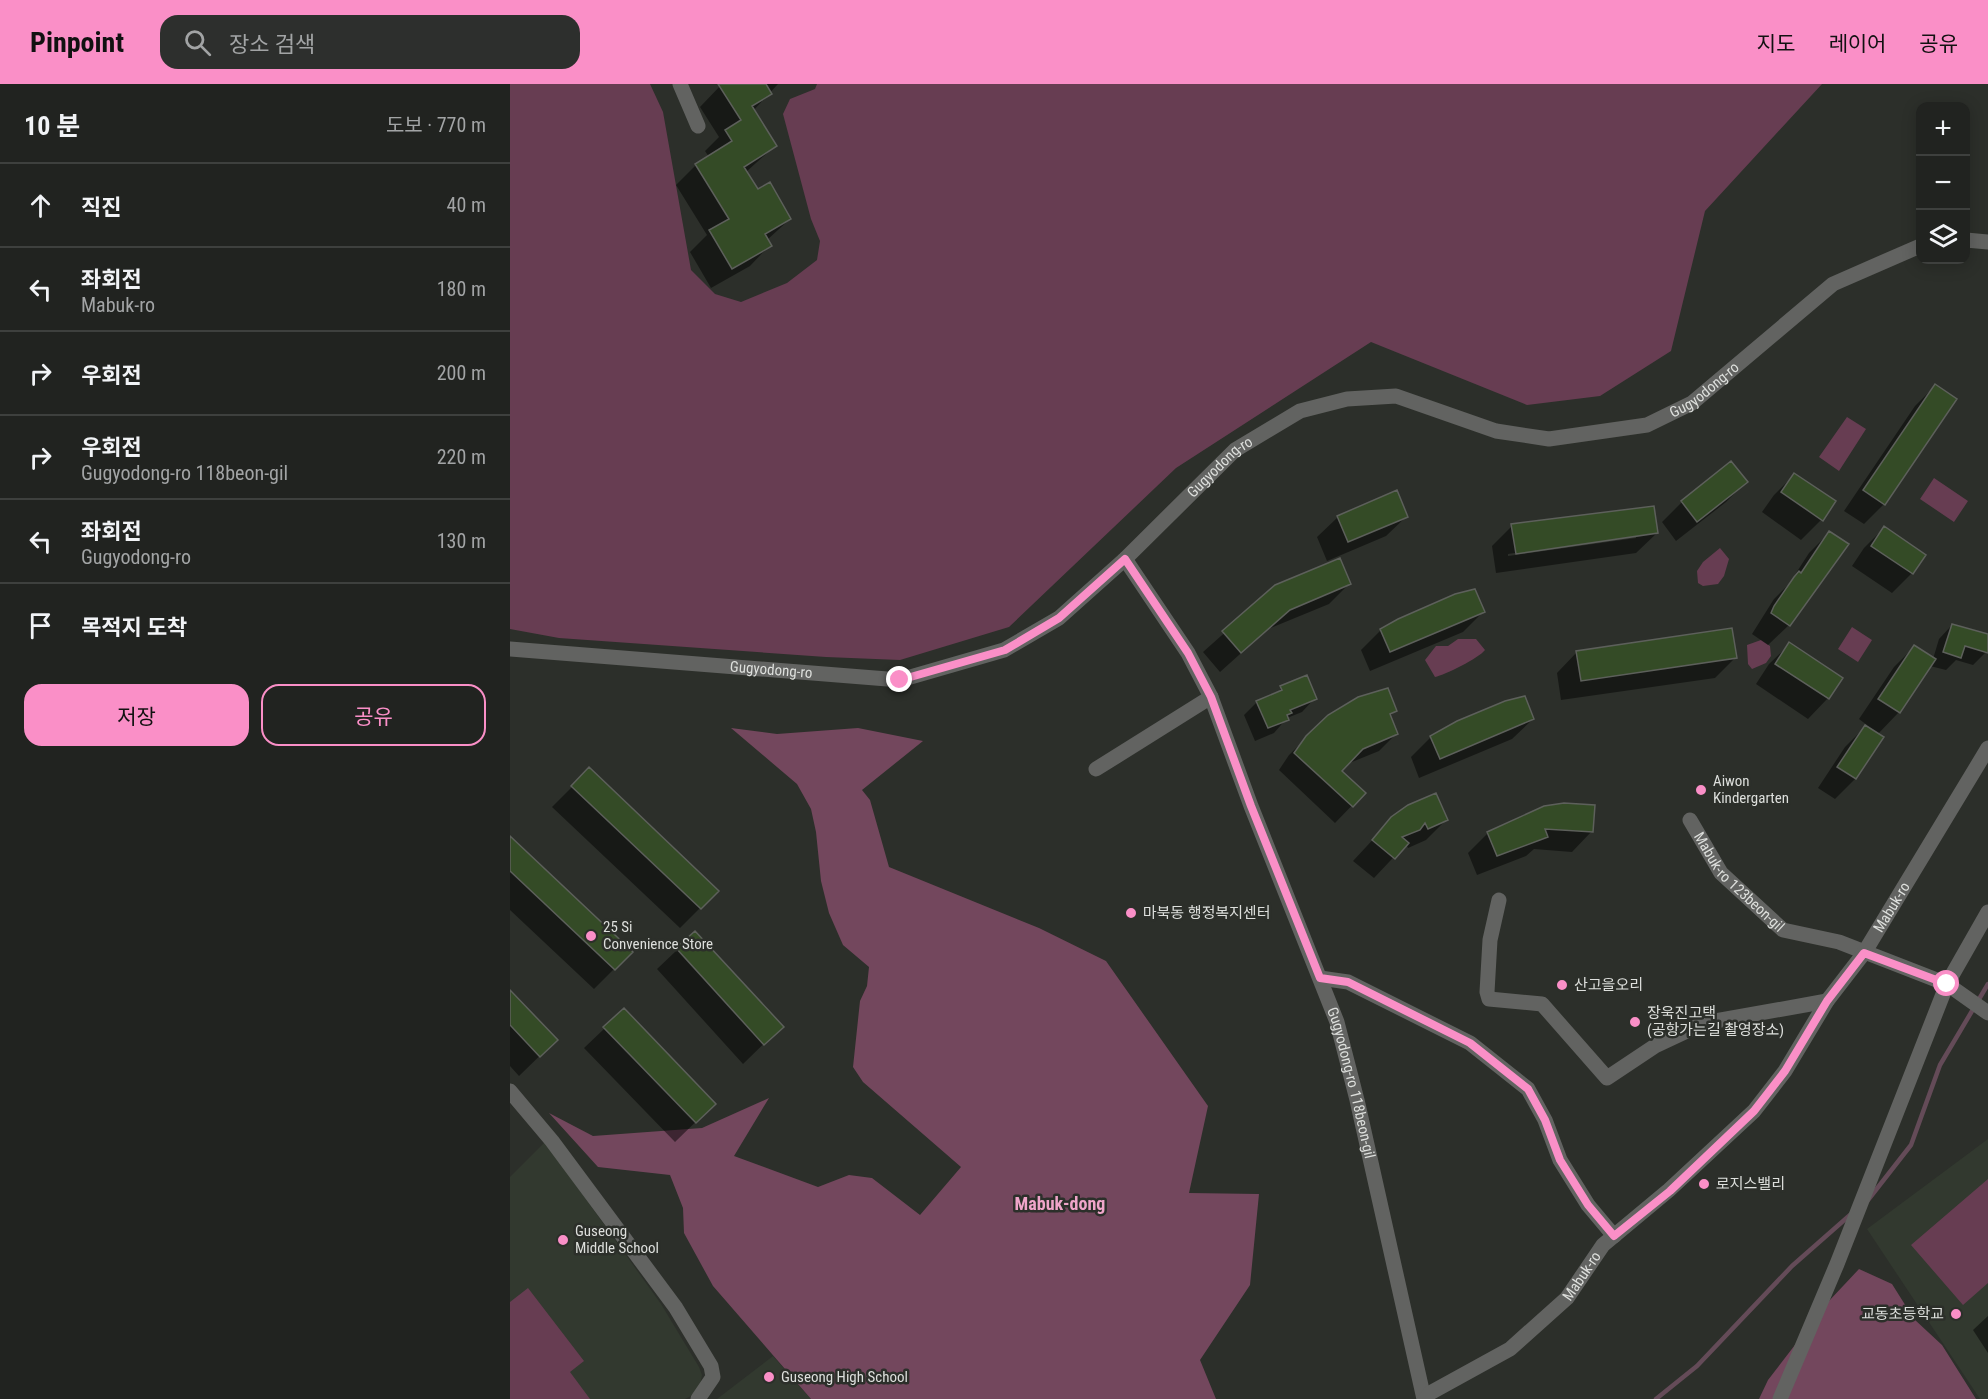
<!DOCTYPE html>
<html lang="ko">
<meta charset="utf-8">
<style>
:root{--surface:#212320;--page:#2d2f2d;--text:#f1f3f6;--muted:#a2a4a5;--line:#3e403e;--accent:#fa8fc7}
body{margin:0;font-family:"Roboto Condensed","Noto Sans KR",sans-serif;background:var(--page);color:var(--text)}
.controls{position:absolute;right:18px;top:18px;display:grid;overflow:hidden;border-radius:12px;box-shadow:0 3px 15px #0003}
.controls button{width:54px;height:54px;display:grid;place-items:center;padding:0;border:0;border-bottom:2px solid var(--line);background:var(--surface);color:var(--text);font:30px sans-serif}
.stop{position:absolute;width:18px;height:18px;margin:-14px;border:4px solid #fa8fc7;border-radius:50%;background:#fff}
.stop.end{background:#fa8fc7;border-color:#fff;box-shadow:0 2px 6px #0008}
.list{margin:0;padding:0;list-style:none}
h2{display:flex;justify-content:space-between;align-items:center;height:78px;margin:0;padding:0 24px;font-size:26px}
h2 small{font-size:20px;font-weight:400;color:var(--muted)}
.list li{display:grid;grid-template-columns:39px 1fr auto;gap:18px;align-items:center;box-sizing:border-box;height:84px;padding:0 24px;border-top:2px solid var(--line)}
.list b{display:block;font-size:22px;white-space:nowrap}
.list p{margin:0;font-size:20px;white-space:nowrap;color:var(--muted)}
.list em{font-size:20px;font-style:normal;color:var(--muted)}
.actions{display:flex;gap:12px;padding:18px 24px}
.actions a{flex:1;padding:14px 0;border:2px solid var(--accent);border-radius:18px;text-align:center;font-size:21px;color:var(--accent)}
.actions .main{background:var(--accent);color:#111}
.icon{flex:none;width:33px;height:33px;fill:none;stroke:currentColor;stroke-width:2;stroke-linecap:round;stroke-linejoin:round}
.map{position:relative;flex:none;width:1478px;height:1315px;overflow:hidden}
header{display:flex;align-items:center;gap:36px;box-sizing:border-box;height:84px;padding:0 30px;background:var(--accent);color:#111}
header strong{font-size:28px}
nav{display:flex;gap:33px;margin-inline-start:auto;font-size:21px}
.search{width:420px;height:54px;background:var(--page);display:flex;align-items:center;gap:15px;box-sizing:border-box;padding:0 21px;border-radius:18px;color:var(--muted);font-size:22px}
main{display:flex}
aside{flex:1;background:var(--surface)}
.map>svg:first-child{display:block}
.built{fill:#32392f}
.green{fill:#673d52}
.forest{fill:#73475d}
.shadow{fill:#0007;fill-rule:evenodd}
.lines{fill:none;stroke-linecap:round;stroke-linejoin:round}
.stream{stroke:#644b58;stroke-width:4.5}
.building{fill:#344b26;stroke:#5d605b;stroke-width:1.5}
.minor{stroke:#626361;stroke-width:15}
.route{stroke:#fa8fc7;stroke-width:8}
.poi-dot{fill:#fa8fc7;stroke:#2c2f2a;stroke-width:2}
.labels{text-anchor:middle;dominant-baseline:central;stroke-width:5;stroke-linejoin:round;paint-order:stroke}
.street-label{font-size:15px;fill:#dddfdc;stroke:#2c2f2a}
.poi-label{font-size:15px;fill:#dddfdc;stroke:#2c2f2a;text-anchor:start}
.quarter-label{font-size:18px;font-weight:bold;fill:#f0a5ca;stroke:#2c2f2a}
</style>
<header>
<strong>Pinpoint</strong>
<div class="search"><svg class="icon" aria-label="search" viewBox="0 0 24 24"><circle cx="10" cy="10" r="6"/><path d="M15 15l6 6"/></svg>장소 검색</div>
<nav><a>지도</a><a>레이어</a><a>공유</a></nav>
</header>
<main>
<aside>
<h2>10 분<small>도보 · 770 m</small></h2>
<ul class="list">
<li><svg class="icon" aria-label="ahead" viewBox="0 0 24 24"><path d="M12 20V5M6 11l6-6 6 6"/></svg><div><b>직진</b></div><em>40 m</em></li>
<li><svg class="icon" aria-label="left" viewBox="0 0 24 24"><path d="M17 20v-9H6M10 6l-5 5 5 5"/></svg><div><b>좌회전</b><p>Mabuk-ro</p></div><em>180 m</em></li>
<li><svg class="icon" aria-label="right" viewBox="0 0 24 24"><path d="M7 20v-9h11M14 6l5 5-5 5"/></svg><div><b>우회전</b></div><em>200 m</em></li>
<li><svg class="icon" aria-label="right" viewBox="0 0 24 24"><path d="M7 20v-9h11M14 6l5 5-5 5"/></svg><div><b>우회전</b><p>Gugyodong-ro 118beon-gil</p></div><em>220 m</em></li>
<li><svg class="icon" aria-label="left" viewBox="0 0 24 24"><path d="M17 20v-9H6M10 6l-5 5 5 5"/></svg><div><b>좌회전</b><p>Gugyodong-ro</p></div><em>130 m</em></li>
<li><svg class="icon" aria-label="arrive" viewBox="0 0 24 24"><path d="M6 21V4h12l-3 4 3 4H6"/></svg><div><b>목적지 도착</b></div></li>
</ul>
<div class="actions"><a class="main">저장</a><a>공유</a></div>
</aside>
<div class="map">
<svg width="1478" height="1315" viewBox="0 0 1478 1315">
<rect width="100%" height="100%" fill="#2c2f2a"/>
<path class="built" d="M1478 1055V1315H1470L1357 1145Z
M35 1058 151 1220 189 1283 192 1291 190 1302 185 1310 175 1315H0V1093Z
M263 1272 301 1315H207Z"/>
<path class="green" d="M0 0H140L153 28 181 186 205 210 231 218 277 199 307 176 310 157 301 135 273 30 280 15 305 5 307 0H1312L1195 127 1161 267 1090 312 1017 321 861 258 666 384 499 543 390 576 316 573 49 554 0 545Z
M1337 333 1356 345 1329 387 1309 373Z
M1424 394 1458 417 1444 438 1410 415Z
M1210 464 1219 475 1214 492 1208 500 1193 502 1188 499 1187 487 1193 478Z
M1342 543 1362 556 1348 578 1328 565Z
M948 555H966L975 566C969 574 935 591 925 593L915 576 926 562H938Z
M1251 556 1260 562 1261 572 1256 579 1242 585 1238 580 1237 561Z
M1478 1095V1199L1453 1221 1401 1161Z
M18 1204 74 1277 60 1288 80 1315H0V1218Z"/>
<path class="forest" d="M221 644 267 650 348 644 413 657 352 706 360 716 379 783 529 844 596 877 698 1022 679 1109 749 1110 740 1201 690 1276 706 1315H301L203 1202 174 1149 173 1124 160 1091 88 1083 39 1029 83 1052 192 1044 259 1014 224 1072 308 1103 339 1091 362 1094 410 1131 451 1083 353 998 343 983 350 917 357 902 359 883 333 861 319 829 311 797 306 748 301 725 287 700Z
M1349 1185 1382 1200 1404 1235 1432 1261 1466 1315H1249L1258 1296 1318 1218Z"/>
<path class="shadow" d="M212 0H268L243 27 265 62 236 88 247 107 280 135 257 156 260 161 240 182 201 204 180 168 197 151 166 101 186 81 199 73 195 67 209 53 190 23Z
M1425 302 1374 420 1354 440 1334 427 1405 322Z
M1221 379 1236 398 1216 418 1166 457 1152 438 1172 418Z
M1284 391 1311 436 1291 456 1252 428 1264 411Z
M897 432 876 452 817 477 807 453 828 433Z
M1002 442 1147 449 1126 469 986 489 982 462ZM1126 451V454L998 472V470Z
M1374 444 1402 489 1382 509 1342 482 1354 464Z
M1319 449 1279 541 1258 561 1242 550 1264 515 1279 500 1299 469Z
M839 500 819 520 758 545 710 588 693 568 767 502Z
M973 528 953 548 860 587 851 566 871 546Z
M1442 541 1476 568 1463 581 1446 576 1436 586 1420 582 1389 628 1367 651 1372 654 1345 695 1325 715 1308 704 1335 663 1357 641 1349 635 1384 583 1404 563 1423 575 1429 555Z
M1280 560 1331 594 1318 614 1298 635 1246 600 1259 580Z
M1067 568 1225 574 1205 594 1051 616 1047 589Z
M796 593 805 614 792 628 777 634 764 649 745 657 734 631 747 618Z
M886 626 879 633 886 650 869 667 837 680 830 687 854 709 825 739 769 686 779 671 819 632Z
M1023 635 1002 655 909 694 901 673 921 653Z
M79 686 190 824 170 844 42 723Z
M1035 723 1082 747 1062 768 1024 765 1016 772 967 791 958 769 978 749Z
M882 735 936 736 916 756 898 764 896 760 864 794 843 777Z
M0 754 104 885 84 905 0 826Z
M185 849 271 943 233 980 147 885Z
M0 908 46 956 9 992 0 982Z
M95 944 204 1020 165 1058 74 964Z
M1478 1232V1269L1463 1246Z"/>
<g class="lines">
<path class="stream" d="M1358 1116 1401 1061 1430 981 1478 900
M1146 1315 1187 1282 1282 1182 1340 1131"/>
</g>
<path class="building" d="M208 0H256L262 10 242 22 267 62 234 83 248 105 260 98 281 135 255 150 262 162 222 185 199 146 219 135 185 80 222 57 215 46 231 36Z
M1425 300 1447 315 1375 421 1353 406Z
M1221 377 1238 398 1187 438 1171 417Z
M1284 389 1326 417 1313 437 1271 408Z
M887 406 898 433 838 458 827 432Z
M1144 422 1148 449 1006 470 1001 440Z
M1374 442 1416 471 1403 490 1361 462Z
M1319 447 1339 460 1280 542 1261 529 1264 522 1284 493 1289 487 1291 489Z
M830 474 841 500 780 526 731 569 712 547 765 501Z
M965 505 975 528 880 568 870 545 888 535 945 510Z
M1442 540 1478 550V569L1455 562 1451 574 1433 568Z
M1222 544 1227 574 1071 597 1066 567Z
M1279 558 1333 594 1319 615 1265 580Z
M1404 561 1426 575 1390 629 1368 615Z
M797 591 807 615 780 626 782 629 777 631 779 636 758 644 746 617 772 606 770 602Z
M878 604 887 627 880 630 888 650 853 665 832 687 856 709 843 723 784 669 796 652 818 631 848 613Z
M1015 612 1024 635 930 675 920 652 947 637 995 617Z
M1355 641 1374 653 1346 695 1327 683Z
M79 683 209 807 191 825 61 702Z
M926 709 938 736 918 745 915 739 910 746 892 753 899 759 885 775 862 756 881 733 898 721Z
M1054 719 1085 721 1083 748 1035 745 1038 753 987 772 977 748 1034 722Z
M0 752 123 868 105 886 0 787Z
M185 847 274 943 254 961 166 864Z
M0 906 48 956 30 973 0 941Z
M114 924 206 1020 186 1039 93 943Z"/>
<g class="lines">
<g class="minor">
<path d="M170 0 188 42"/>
<path d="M1456 156 1478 158"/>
<path id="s1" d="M615 475 678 569 701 613 741 722 827 938 847 1016 914 1315"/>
<path id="s2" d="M0 565 390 596 494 566 549 534 615 475 725 366 790 327 837 315 886 312 986 347 1039 355 1137 341 1182 319 1323 200 1410 162"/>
<path d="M586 685 701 613"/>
<path id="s3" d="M1180 736 1211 789 1273 846 1329 858 1437 900 1478 929"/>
<path d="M989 816 980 856 977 908 979 915 1032 920 1097 994 1145 962 1194 939 1317 917"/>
<path d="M810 894 838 898 960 959 1018 1005 1035 1036 1050 1076 1078 1121 1104 1152"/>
<path d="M0 1007 42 1057 166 1224 201 1282 203 1293 188 1315"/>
<path id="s4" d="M915 1315 920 1309 1000 1265 1057 1214 1093 1161 1159 1106 1244 1027 1275 987 1317 917 1354 869 1478 664"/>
<path d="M1270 1315 1327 1180 1437 900 1478 828"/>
</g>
</g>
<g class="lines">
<path class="route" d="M390 596 495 566 549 534 615 475 678 569 701 613 741 722 810 894 838 898 960 959 1018 1005 1035 1036 1050 1076 1078 1121 1104 1152 1160 1107 1244 1027 1275 987 1317 917 1354 869 1437 900"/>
</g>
<g class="poi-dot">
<circle cx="1191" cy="706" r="6"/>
<circle cx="621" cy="829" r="6"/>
<circle cx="81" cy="852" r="6"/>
<circle cx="1052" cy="901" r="6"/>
<circle cx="1125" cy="938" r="6"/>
<circle cx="1194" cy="1100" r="6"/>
<circle cx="53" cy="1156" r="6"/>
<circle cx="1446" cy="1230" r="6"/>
<circle cx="259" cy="1293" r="6"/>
</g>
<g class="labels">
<g class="street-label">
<text stroke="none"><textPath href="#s2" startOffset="1306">Gugyodong-ro</textPath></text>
<text stroke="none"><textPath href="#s2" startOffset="784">Gugyodong-ro</textPath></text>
<text stroke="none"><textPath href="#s2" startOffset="262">Gugyodong-ro</textPath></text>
<text stroke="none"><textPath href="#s3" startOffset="80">Mabuk-ro 123beon-gil</textPath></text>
<text stroke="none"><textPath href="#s4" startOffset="688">Mabuk-ro</textPath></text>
<text stroke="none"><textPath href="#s1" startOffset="574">Gugyodong-ro 118beon-gil</textPath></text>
<text stroke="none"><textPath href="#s4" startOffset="202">Mabuk-ro</textPath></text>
</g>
<g class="poi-label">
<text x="1203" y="697">Aiwon<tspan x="1203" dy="17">Kindergarten</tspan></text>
<text x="633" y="829">마북동 행정복지센터</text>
<text x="93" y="843">25 Si<tspan x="93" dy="17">Convenience Store</tspan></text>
<text x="1064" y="901">산고을오리</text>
<text x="1137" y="929">장욱진고택<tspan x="1137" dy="17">(공항가는길 촬영장소)</tspan></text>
<text x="1206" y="1100">로지스밸리</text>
<text x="65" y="1147">Guseong<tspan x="65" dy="17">Middle School</tspan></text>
<text x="1434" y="1230" text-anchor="end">교동초등학교</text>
<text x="271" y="1293">Guseong High School</text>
</g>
<g class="quarter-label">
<text x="550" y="1119">Mabuk-dong</text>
</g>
</g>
</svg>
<div class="controls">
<button>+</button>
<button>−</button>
<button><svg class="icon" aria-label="layers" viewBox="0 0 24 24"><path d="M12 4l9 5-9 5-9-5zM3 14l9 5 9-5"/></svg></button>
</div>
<div class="stop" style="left:1437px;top:900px"></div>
<div class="stop end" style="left:390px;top:596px"></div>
</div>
</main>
